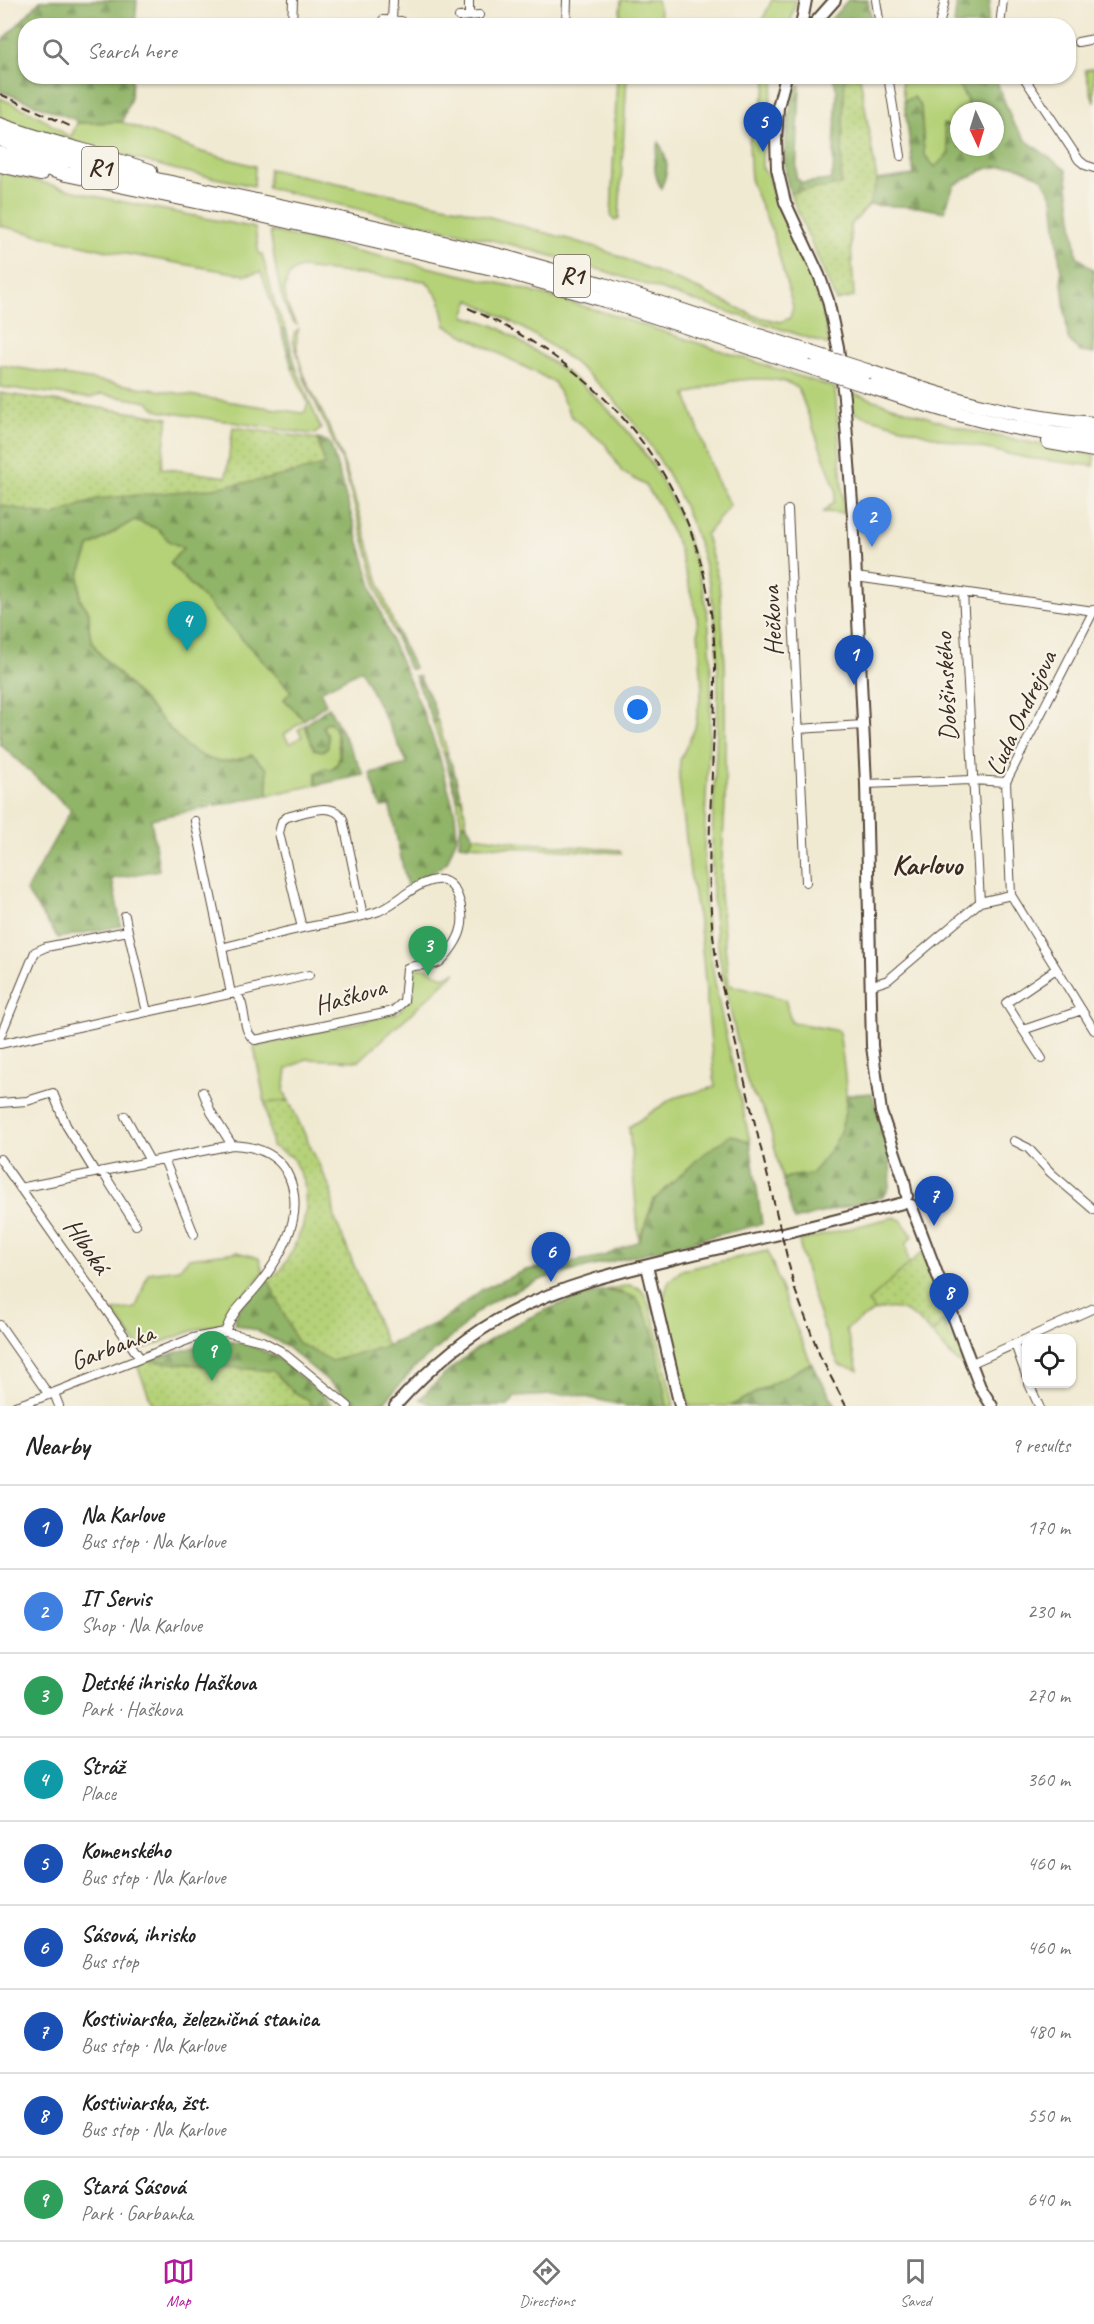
<!DOCTYPE html>
<meta charset="utf-8">
<style>
:root{--surface:#fff;--page:#f2f2f2;--text:#222;--muted:#767676;--line:#e0e0e0;--accent:#b5179e}
body{margin:0;font-family:Caveat,sans-serif;background:var(--page);color:var(--text)}
.controls{position:absolute;right:18px;bottom:18px;display:grid;overflow:hidden;border-radius:12px;box-shadow:0 2px 4px #0004}
.controls button{width:54px;height:54px;display:grid;place-items:center;padding:0;border:0;border-bottom:2px solid var(--line);background:var(--surface);color:var(--text);font:30px sans-serif}
.compass{position:absolute;left:950px;top:102px;width:54px;height:54px;border-radius:50%;background:var(--surface);box-shadow:0 2px 4px #0004;rotate:176deg}
.you{position:absolute;left:638px;top:710px;width:21px;height:21px;margin:-15px;border:4px solid #fff;border-radius:50%;background:#1a73e8;box-shadow:0 0 0 9px #1a73e833}
.badge{display:grid;place-items:center;width:39px;height:39px;border-radius:50%;background:var(--accent);color:#fff;font-size:20px;font-weight:700}
.pin{position:absolute;translate:-50% -50px;filter:drop-shadow(0 2px 3px #0008)}
.pin::after{content:'';position:absolute;top:32px;width:21px;height:18px;background:inherit;clip-path:polygon(0 0,100% 0,50% 100%)}
.list{margin:0;padding:0;list-style:none}
h2{display:flex;justify-content:space-between;align-items:center;height:78px;margin:0;padding:0 24px;font-size:26px}
h2 small{font-size:20px;font-weight:400;color:var(--muted)}
.list li{display:grid;grid-template-columns:39px 1fr auto;gap:18px;align-items:center;box-sizing:border-box;height:84px;padding:0 24px;border-top:2px solid var(--line)}
.list b{display:block;font-size:22px;white-space:nowrap}
.list p{margin:0;font-size:20px;white-space:nowrap;color:var(--muted)}
.list em{font-size:20px;font-style:normal;color:var(--muted)}
.icon{flex:none;width:33px;height:33px;fill:none;stroke:currentColor;stroke-width:2;stroke-linecap:round;stroke-linejoin:round}
.map{position:relative;flex:none;width:1094px;height:1406px;overflow:hidden}
.search{position:absolute;background:var(--surface);box-shadow:0 2px 4px #0004;left:18px;right:18px;top:18px;height:66px;display:flex;align-items:center;gap:15px;box-sizing:border-box;padding:0 21px;border-radius:24px;color:var(--muted);font-size:22px}
.sheet{height:834px;background:var(--surface)}
nav{display:flex;justify-content:space-around;align-items:center;box-sizing:border-box;height:84px;border-top:2px solid var(--line);background:var(--surface);font-size:16px;color:var(--muted)}
nav a{display:grid;justify-items:center;gap:3px}
nav .on{color:var(--accent)}
.map>svg:first-child{display:block}
.green{fill:#b5d278;stroke:#787e4b;stroke-width:1.5}
.forest{fill:url(#forest-firs);stroke:#666f43;stroke-width:1.5}
.garden{fill:url(#garden-dots);stroke:#787e4b;stroke-width:1.5}
.lines{fill:none;stroke-linecap:round;stroke-linejoin:round}
.street-casing{stroke:#564739;stroke-width:10}
.secondary-casing{stroke:#564739;stroke-width:14}
.highway-casing{stroke:#564739;stroke-width:16}
.street{stroke:#fff;stroke-width:8}
.secondary{stroke:#fff;stroke-width:10}
.highway{stroke:#fff;stroke-width:14}
.rail{stroke:#3b2a1e;stroke-width:2;stroke-dasharray:9 4.5;stroke-linecap:butt}
.highway-bridge-casing{stroke:#564739;stroke-width:16;stroke-linecap:butt}
.highway-bridge{stroke:#fff;stroke-width:14}
.labels{text-anchor:middle;dominant-baseline:central;stroke-width:4.5;stroke-linejoin:round;paint-order:stroke}
.shield{fill:#f7f3e8;stroke:#73665b;stroke-width:1.5}
.shield-label{font-size:24px;font-weight:bold;fill:#3b2a1e}
.street-label{font-size:26px;fill:#3b2a1e;stroke:#f7f3e8}
.quarter-label{font-size:28px;font-weight:bold;fill:#3b2a1e;stroke:#f7f3e8}
</style>
<div class="map">
<svg width="1094" height="1406" viewBox="0 0 1094 1406">
<defs>
<pattern id="forest-firs" width="22" height="20" patternUnits="userSpaceOnUse" patternTransform="scale(1.5)"><rect width="22" height="20" fill="#90b468"/><path d="M5 1l3.5 6h-7zM16 11l3.5 6h-7z" fill="#779355"/></pattern>
<pattern id="garden-dots" width="8" height="8" patternUnits="userSpaceOnUse" patternTransform="scale(1.5)"><rect width="8" height="8" fill="#b5d278"/><path d="M2 2h.1M6 6h.1" fill="none" stroke="#9db467" stroke-width="1.8" stroke-linecap="round"/></pattern>
</defs>
<rect width="100%" height="100%" fill="#f7f3e8"/>
<filter id="ink" filterUnits="userSpaceOnUse"><feTurbulence type="fractalNoise" baseFrequency=".0167" numOctaves="2"/><feDisplacementMap in="SourceGraphic" scale="12" xChannelSelector="R" yChannelSelector="G"/><feConvolveMatrix kernelMatrix="1 2 1 2 8 2 1 2 1" color-interpolation-filters="sRGB"/></filter>
<filter id="wash" filterUnits="userSpaceOnUse"><feTurbulence type="fractalNoise" baseFrequency=".008" numOctaves="4" result="noise"/><feDisplacementMap in="SourceGraphic" scale="24" xChannelSelector="R" yChannelSelector="G"/><feGaussianBlur stdDeviation="1.35" result="paint"/><feColorMatrix in="noise" values="0 0 0 0 0 0 0 0 0 0 0 0 0 0 0 0 0 1.4 0 .05"/><feComposite in="paint" operator="in"/></filter>
<g filter="url(#wash)">
<rect width="100%" height="100%" fill="#f1ead3"/>
<path class="green" d="M621 0H657L663 25H619Z
M772 0H796L790 25H760Z
M1094 68V103L1085 70Z
M617 77H627L619 218 615 221 611 217Z
M766 77H776L763 131 762 167 768 177 776 203 809 275 820 303 830 345 601 270 517 246 268 188 269 169 458 208 596 247 696 288 755 316 780 322 790 318 793 307 773 234 751 182 749 142 766 88Z
M901 77H955L967 101V111H959V128L944 125 949 153 935 168 924 154 921 107 914 97 904 101Z
M0 98 37 115 68 136 72 135 77 123 122 122 202 152 255 166 254 186 177 170 20 127 0 118Z
M0 172 99 197 255 228 259 254H262L276 308 286 329 281 330 261 272 245 275 104 250 0 226Z
M270 231 515 287 600 311 835 388 844 513 823 512 834 502 836 490 799 390C786 374 740 379 722 383 710 385 698 391 686 395L717 482 730 505 706 535 719 583 725 663V804L720 895 729 985 785 999 791 1022 839 1031C844 1070 854 1109 835 1146 830 1156 819 1165 811 1174L788 1177 783 1180C777 1160 773 1138 767 1117 763 1107 754 1098 749 1087 744 1074 742 1058 738 1044 727 997 716 950 713 901 708 811 723 721 716 632 709 533 659 435 584 371 551 342 509 320 470 300L464 316C474 319 485 322 495 326 506 331 517 340 527 346 609 395 665 463 693 555 701 579 707 603 709 628 716 713 702 797 704 882 706 970 732 1057 750 1142L731 1135 654 1200 639 1240 629 1127 673 1098 715 1087 700 927 690 873 679 778 680 760 695 728 702 686 697 617 679 548 659 505 645 485 622 472 606 445 571 416 554 382 446 326 440 299 426 281 301 268C276 275 285 311 298 325L294 323C279 305 274 254 270 231Z
M299 328C290 352 308 384 319 406 357 477 366 558 397 632L394 633 380 598 342 461 304 378 298 357 293 340 294 334Z
M0 365 302 413 305 412 308 403 292 368H296L321 429 315 434 304 433 159 411 148 402 101 394 90 398 0 387Z
M852 393 970 431 1094 455V466L1027 458 946 440 854 413Z
M134 520 158 529 169 541 183 548 170 563 292 691 284 699 304 720 284 735 290 744 302 736 298 730 305 725 314 749 325 723 330 722C337 730 336 734 338 744 341 767 338 767 316 773V785L268 795 267 769 239 761 224 763 211 761 187 747 99 653 92 642 89 629V612L80 599C81 590 78 580 80 572 83 563 87 557 89 547Z
M437 719 448 754 444 755 433 722H435Z
M462 797 467 825 461 824 457 799Z
M474 836 515 842 619 850 621 853 468 845Z
M416 968H427L443 977 456 972 359 1061 306 1059 287 1069 284 1092 289 1101 265 1103 254 1047 398 1013C410 1001 409 989 409 973Z
M894 1217 901 1220 913 1236 906 1243 909 1264 868 1302 874 1311 846 1329 858 1370 839 1365C820 1321 809 1288 799 1241Z
M768 1251 788 1308 811 1363 731 1406H689L662 1301 669 1281 682 1270Z
M237 1252 259 1258 263 1272 222 1324 198 1329 142 1349 139 1348 113 1311 136 1308 148 1273 179 1269 189 1258Z
M629 1285C634 1286 639 1287 642 1291 654 1304 669 1384 674 1406H667L653 1330 622 1292 606 1290Z
M944 1320 950 1337 955 1339 966 1363 963 1364 957 1362 932 1334Z"/>
<path class="forest" d="M41 0H137L135 25 26 26V76L132 77 131 97 122 122 77 123 76 120 0 91V43Z
M848 0H868L872 25H826Z
M957 0H990L987 25H954Z
M833 77H845L846 79 841 186 790 193 786 178 784 153 793 90 800 85 796 178 803 183 830 180 833 172 837 91Z
M955 77H995L1013 123 1027 141 1066 170 1077 256 1094 271V354L1080 352 1068 339 1053 198 1042 178 1014 165 988 168 954 185 944 212 918 207 869 205 877 180 914 175 904 101 914 97 921 107 924 154 935 167 949 153 943 124 959 128V147H995V111H967V101Z
M659 142C668 161 670 168 661 188 652 172 654 159 659 142Z
M283 329H286L296 368H292L281 330Z
M317 439 327 441 331 446 376 600 391 640 420 704 439 755 455 813 457 837 447 862 408 891 390 806 381 807 370 773 408 764 361 670 320 691 326 704 304 720 284 699 291 691 170 563 183 548 169 541 158 529 134 520 89 547C87 557 83 563 80 572 78 580 81 590 80 599L89 612V629L92 642 99 653 187 747C209 763 227 765 252 755L267 769 268 795 151 819 159 870 112 879 121 926 58 938 26 891 71 810 0 744V505L53 516 96 499 206 489 268 479 325 465Z
M395 631 397 632 414 667 413 669H409L394 633Z
M415 676H419C425 689 439 709 435 723L433 722Z
M329 707 364 775 316 785V773L324 768 332 769C346 760 339 733 330 722L325 723 323 727 328 736V748L322 751 314 749 305 725Z
M446 753 453 767 461 799H457L444 755Z
M465 823 474 836 468 845 459 844 461 824Z
M872 1093C878 1116 904 1181 882 1197L794 1220 783 1180 788 1177 811 1174C836 1145 844 1134 847 1095Z
M731 1135 750 1142 762 1224 545 1278 496 1299 472 1316 461 1329 414 1368 385 1401 371 1405 355 1403 283 1344 255 1330 234 1324 238 1310 268 1279 297 1342 331 1361 387 1346 439 1322 483 1289 526 1270 604 1256 639 1241 654 1200 700 1157Z
M606 1290 636 1297 653 1330 667 1406H626L572 1394 515 1397 508 1406H434L420 1399C469 1345 536 1307 606 1290Z
M218 1340 247 1344 275 1356 326 1398 333 1406H312L309 1401 292 1391 272 1371 147 1361Z
M811 1363 836 1406H731Z"/>
<path class="garden" d="M845 77H860L877 180 869 205 850 226 854 297 836 301 790 193 841 185Z
M0 393 168 418 161 468 226 477 233 427 317 439 325 465 268 479 206 489 96 499 53 516 0 505Z
M289 1101 331 1190 335 1219 387 1346 331 1361 297 1342 268 1279 281 1270 293 1249 303 1226 306 1207 304 1182 292 1157 272 1146 265 1103Z
M922 1252 947 1317 932 1334C914 1314 902 1303 874 1311L868 1302Z
M147 1361 273 1371 292 1391 309 1401 312 1406H153L137 1365Z"/>
</g>
<g filter="url(#ink)">
<g class="lines">
<g class="street-casing">
<path id="street" d="M469 0V16
M876 0 880 26
M459 17 479 15
M383 20 401 21
M392 20 393 0
M292 26 293 0
M566 26 567 0
M939 26 945 0
M1000 26 1003 0
M1078 42 1094 39
M888 76 901 156
M1023 76 1079 160 1085 165 1094 168
M788 510 806 882
M856 577 1094 611
M963 593 980 902
M1094 610 1006 782 1011 895 1094 1030
M798 729 863 725
M866 784 972 780 1006 782
M195 821 222 948
M125 916 128 931
M302 928 279 833 282 821 287 817C304 813 333 800 343 819L363 916
M1056 969 1006 1003 1023 1030 1082 1010
M870 986 888 980 980 902 1011 895
M234 993 309 975
M1023 1030 1042 1059
M0 1037 35 952 46 947 128 931 147 1012
M0 1044 234 993C249 1002 239 1030 255 1040L380 1014 393 1011 404 1001 407 968C418 962 433 969 442 960 449 953 459 939 461 929 466 913 457 876 435 880 415 883 397 903 379 911 354 920 328 923 302 928 275 934 249 941 222 948L231 994
M203 1092 211 1112 232 1145
M0 1103 27 1101 53 1093 66 1125 95 1172
M125 1116 150 1161
M1014 1141 1028 1148 1051 1173 1094 1210
M0 1159 140 1358
M164 1159 194 1234
M102 1171 136 1225
M20 1188 232 1145C256 1146 279 1153 289 1177 305 1214 283 1254 260 1283 246 1301 233 1309 225 1332
M0 1325 49 1395
M1028 1338 1094 1308
M1015 1344 1026 1375
M972 1363 1026 1339
M1029 1384 1039 1406
M54 1393 59 1406
M15 1406 40 1398 193 1338 225 1332 262 1341 281 1351 348 1406"/>
</g>
<g class="secondary-casing">
<path id="secondary" d="M801 26 806 0
M812 26 835 0
M786 76 778 107 776 140 777 169 785 202 819 275 828 300 838 347 844 398 853 516 866 784 872 1046 881 1112 904 1180 907 1196
M911 1205 980 1387 992 1406
M647 1266 680 1406
M395 1406C429 1368 466 1335 512 1312 569 1282 632 1269 694 1254 764 1238 834 1221 903 1203"/>
</g>
<g class="highway-casing">
<path id="highway" d="M0 125C49 143 100 154 150 171
M0 139 56 157 100 168 327 216 500 256 604 285 811 353
M0 154 66 174 239 210 501 270 605 300 813 368
M0 165 40 174
M867 371C942 397 1015 418 1094 424
M869 386C942 411 1016 433 1094 438
M1049 442 1094 450"/>
</g>
<use href="#street" class="street"/>
<use href="#secondary" class="secondary"/>
<use href="#highway" class="highway"/>
<path class="rail" d="M0 94 72 127
M468 308C620 375 713 499 715 667 716 768 700 869 718 970L795 1290 820 1356 846 1406"/>
<g class="highway-bridge-casing">
<path id="highway-bridge" d="M811 353 867 371
M813 368 869 386"/>
</g>
<use href="#highway-bridge" class="highway-bridge"/>
</g>
</g>
<g class="labels">
<g class="shield">
<rect x="82" y="147" width="36" height="42" rx="4.5"/>
<rect x="554" y="255" width="36" height="42" rx="4.5"/>
</g>
<g class="shield-label">
<text x="100" y="168">R1</text>
<text x="572" y="276">R1</text>
</g>
<g class="street-label">
<text transform="translate(772 621) rotate(-93)">Hečkova</text>
<text transform="translate(946 687) rotate(-93)">Dobšinského</text>
<text transform="translate(1021 713) rotate(-65)">Ľuda Ondrejova</text>
<text transform="translate(350 996) rotate(-16)">Haškova</text>
<text transform="translate(87 1246) rotate(55)">Hlboká</text>
<text transform="translate(112 1347) rotate(-21)">Garbanka</text>
</g>
<g class="quarter-label">
<text x="927" y="864">Karlovo</text>
</g>
</g>
</svg>
<div class="controls">
<button><svg class="icon" aria-label="locate" viewBox="0 0 24 24"><circle cx="12" cy="12" r="6"/><path d="M12 2v4M12 18v4M2 12h4M18 12h4"/></svg></button>
</div>
<svg class="compass" viewBox="-18 -18 36 36"><path d="M0-13l5 13h-10z" fill="#e53935"/><path d="M0 13l5-13h-10z" fill="#767676"/></svg>
<div class="you"></div>
<div class="pin badge" style="left:854px;top:685px;background:#1a4fb4">1</div>
<div class="pin badge" style="left:872px;top:547px;background:#3f7fe0">2</div>
<div class="pin badge" style="left:428px;top:976px;background:#2e9e5b">3</div>
<div class="pin badge" style="left:187px;top:651px;background:#0f9aa8">4</div>
<div class="pin badge" style="left:763px;top:152px;background:#1a4fb4">5</div>
<div class="pin badge" style="left:551px;top:1282px;background:#1a4fb4">6</div>
<div class="pin badge" style="left:934px;top:1226px;background:#1a4fb4">7</div>
<div class="pin badge" style="left:949px;top:1323px;background:#1a4fb4">8</div>
<div class="pin badge" style="left:212px;top:1381px;background:#2e9e5b">9</div>
<div class="search"><svg class="icon" aria-label="search" viewBox="0 0 24 24"><circle cx="10" cy="10" r="6"/><path d="M15 15l6 6"/></svg>Search here</div>
</div>
<section class="sheet">
<h2>Nearby<small>9 results</small></h2>
<ul class="list">
<li><span class="badge" style="background:#1a4fb4">1</span><div><b>Na Karlove</b><p>Bus stop · Na Karlove</p></div><em>170 m</em></li>
<li><span class="badge" style="background:#3f7fe0">2</span><div><b>IT Servis</b><p>Shop · Na Karlove</p></div><em>230 m</em></li>
<li><span class="badge" style="background:#2e9e5b">3</span><div><b>Detské ihrisko Haškova</b><p>Park · Haškova</p></div><em>270 m</em></li>
<li><span class="badge" style="background:#0f9aa8">4</span><div><b>Stráž</b><p>Place</p></div><em>360 m</em></li>
<li><span class="badge" style="background:#1a4fb4">5</span><div><b>Komenského</b><p>Bus stop · Na Karlove</p></div><em>460 m</em></li>
<li><span class="badge" style="background:#1a4fb4">6</span><div><b>Sásová, ihrisko</b><p>Bus stop</p></div><em>460 m</em></li>
<li><span class="badge" style="background:#1a4fb4">7</span><div><b>Kostiviarska, železničná stanica</b><p>Bus stop · Na Karlove</p></div><em>480 m</em></li>
<li><span class="badge" style="background:#1a4fb4">8</span><div><b>Kostiviarska, žst.</b><p>Bus stop · Na Karlove</p></div><em>550 m</em></li>
<li><span class="badge" style="background:#2e9e5b">9</span><div><b>Stará Sásová</b><p>Park · Garbanka</p></div><em>640 m</em></li>
</ul>
</section>
<nav>
<a class="on"><svg class="icon" aria-label="map" viewBox="0 0 24 24"><path d="M3 6l6-2 6 2 6-2v14l-6 2-6-2-6 2zM9 4v14M15 6v14"/></svg>Map</a>
<a><svg class="icon" aria-label="directions" viewBox="0 0 24 24"><path d="M12 3l9 9-9 9-9-9zM9 14v-3h6M13 9l2 2-2 2"/></svg>Directions</a>
<a><svg class="icon" aria-label="saved" viewBox="0 0 24 24"><path d="M7 4h10v16l-5-4-5 4z"/></svg>Saved</a>
</nav>
